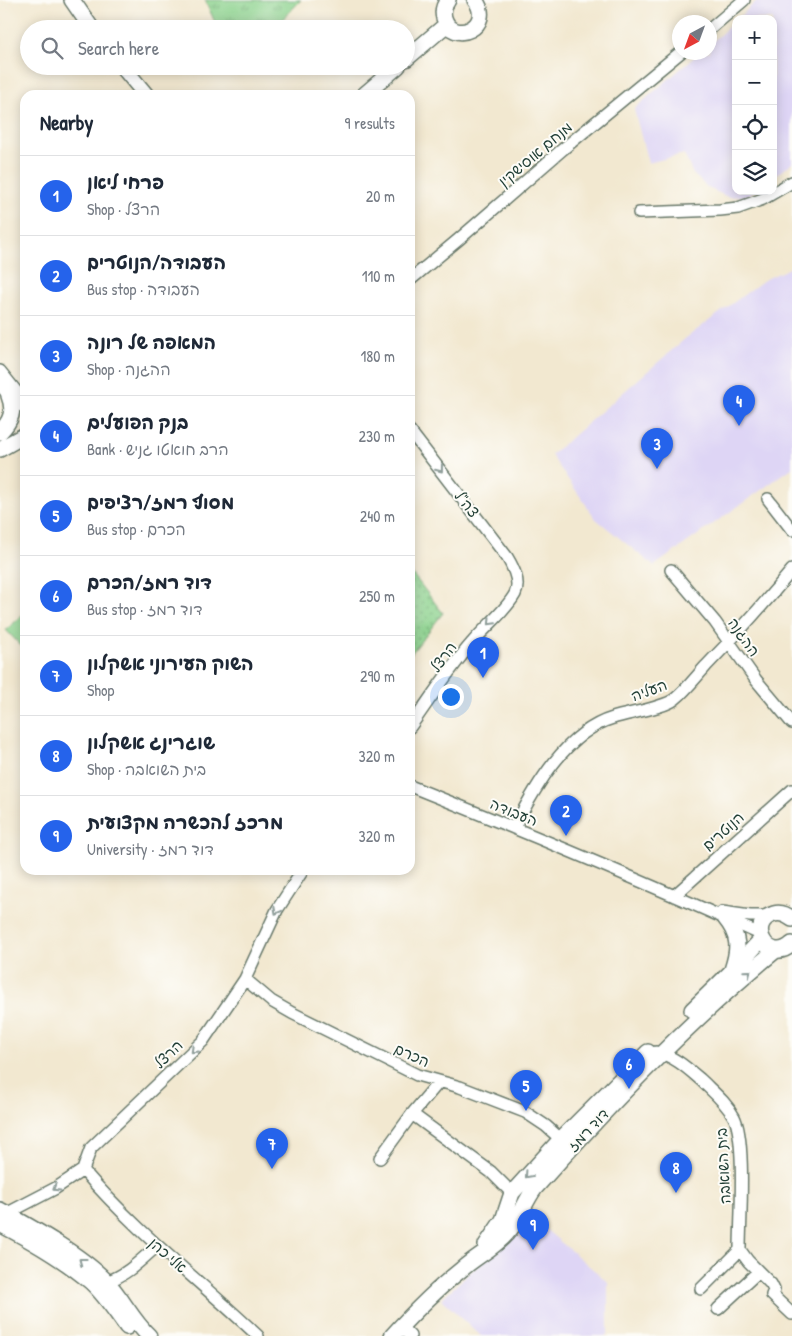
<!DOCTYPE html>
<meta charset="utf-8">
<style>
:root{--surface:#fff;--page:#f6f6f7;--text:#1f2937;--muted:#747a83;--line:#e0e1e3;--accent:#2563eb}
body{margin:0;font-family:"Patrick Hand","Playpen Sans Hebrew",sans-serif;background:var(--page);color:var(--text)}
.controls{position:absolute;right:15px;top:15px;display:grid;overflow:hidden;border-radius:10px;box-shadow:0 2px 12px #0003}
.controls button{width:45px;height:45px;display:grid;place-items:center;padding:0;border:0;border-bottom:1px solid var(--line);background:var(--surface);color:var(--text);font:25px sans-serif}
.compass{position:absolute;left:672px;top:15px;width:45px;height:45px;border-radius:50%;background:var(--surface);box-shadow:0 2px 12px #0003;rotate:221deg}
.you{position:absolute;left:450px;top:696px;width:18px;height:18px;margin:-12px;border:4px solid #fff;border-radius:50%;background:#1a73e8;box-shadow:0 0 0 8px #1a73e833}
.badge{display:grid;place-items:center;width:32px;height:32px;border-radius:50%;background:var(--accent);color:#fff;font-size:16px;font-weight:700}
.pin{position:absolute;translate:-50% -41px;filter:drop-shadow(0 1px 2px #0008)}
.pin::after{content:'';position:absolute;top:26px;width:18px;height:15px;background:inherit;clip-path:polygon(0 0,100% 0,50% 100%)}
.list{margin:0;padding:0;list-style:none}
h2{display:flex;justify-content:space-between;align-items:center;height:65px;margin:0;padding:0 20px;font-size:21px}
h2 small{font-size:16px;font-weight:400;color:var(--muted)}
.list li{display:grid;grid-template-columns:32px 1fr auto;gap:15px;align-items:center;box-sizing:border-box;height:80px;padding:0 20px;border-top:1px solid var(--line)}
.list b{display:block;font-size:19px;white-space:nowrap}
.list p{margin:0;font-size:16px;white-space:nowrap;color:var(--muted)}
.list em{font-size:16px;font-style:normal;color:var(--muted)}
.icon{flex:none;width:28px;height:28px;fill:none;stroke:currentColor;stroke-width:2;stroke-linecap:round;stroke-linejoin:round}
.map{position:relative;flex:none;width:792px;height:1336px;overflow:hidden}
.search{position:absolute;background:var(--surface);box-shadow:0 2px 12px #0003;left:20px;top:20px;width:395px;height:55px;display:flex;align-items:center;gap:12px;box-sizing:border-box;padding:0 18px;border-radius:28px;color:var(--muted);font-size:19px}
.panel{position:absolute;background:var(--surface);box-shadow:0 2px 12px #0003;left:20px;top:90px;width:395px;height:785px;border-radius:15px}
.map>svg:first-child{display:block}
.built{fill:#ded5f5}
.grass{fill:url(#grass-tufts);stroke:#548760}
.park{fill:url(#park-dots);stroke:#548760}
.pitch{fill:#8ad18c;stroke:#548760}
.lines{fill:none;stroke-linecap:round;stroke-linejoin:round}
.street-casing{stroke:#69796b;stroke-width:14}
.secondary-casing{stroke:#69796b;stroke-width:18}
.street{stroke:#fff;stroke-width:11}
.secondary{stroke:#fff;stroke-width:15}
.oneway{stroke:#8f9e9a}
.labels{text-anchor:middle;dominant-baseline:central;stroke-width:4;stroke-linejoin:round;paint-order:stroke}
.street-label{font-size:15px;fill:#1f3d34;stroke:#fdfcf7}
</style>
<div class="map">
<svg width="792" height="1336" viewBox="0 0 792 1336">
<defs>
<pattern id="grass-tufts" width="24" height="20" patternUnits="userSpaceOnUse" patternTransform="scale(1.25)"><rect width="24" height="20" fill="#8ad18c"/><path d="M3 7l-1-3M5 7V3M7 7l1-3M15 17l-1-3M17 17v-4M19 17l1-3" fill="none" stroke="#70ab73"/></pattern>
<pattern id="park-dots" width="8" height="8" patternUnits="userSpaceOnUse" patternTransform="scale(1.25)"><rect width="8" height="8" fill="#8ad18c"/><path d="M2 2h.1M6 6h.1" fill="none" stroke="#70ab73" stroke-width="1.8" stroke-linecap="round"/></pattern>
</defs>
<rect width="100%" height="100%" fill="#fdfcf7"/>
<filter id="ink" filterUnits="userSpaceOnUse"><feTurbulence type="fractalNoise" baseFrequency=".02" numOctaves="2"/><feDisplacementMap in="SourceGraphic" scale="10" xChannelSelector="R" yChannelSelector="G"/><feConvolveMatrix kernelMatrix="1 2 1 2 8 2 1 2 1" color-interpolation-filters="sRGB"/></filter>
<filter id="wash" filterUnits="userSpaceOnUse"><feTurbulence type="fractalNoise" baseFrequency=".0096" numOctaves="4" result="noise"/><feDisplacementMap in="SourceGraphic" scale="20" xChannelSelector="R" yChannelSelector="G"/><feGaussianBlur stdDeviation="1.12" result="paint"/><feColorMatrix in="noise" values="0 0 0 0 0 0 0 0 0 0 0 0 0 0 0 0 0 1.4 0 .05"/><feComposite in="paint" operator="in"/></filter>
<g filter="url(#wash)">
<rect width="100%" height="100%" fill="#f2e8d0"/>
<path class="built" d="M758 0H792V163L773 177V19H737Z
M736 20V191H754L747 196 728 197 708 188 693 174 684 154 648 163 634 109 699 53 710 52V44Z
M792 267V468L654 566 596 519 551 455 686 338 764 280Z
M531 1217 608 1282V1333L605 1336H481L441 1299Z"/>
<path class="grass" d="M205 0H301L273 29H218Z"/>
<path class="park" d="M410 571 443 613 410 655Z"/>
<path class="pitch" d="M25 613V650L6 630Z"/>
</g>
<g filter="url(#ink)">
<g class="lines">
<g class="street-casing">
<path id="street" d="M710 29 744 0
M639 213 720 210 738 208 763 199 792 182
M410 280 458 240 563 149 681 52
M0 371 16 391 25 397
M0 385 9 396 25 408
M410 431 507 557C513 567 521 582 515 594 505 612 485 627 472 643 449 669 430 699 410 727
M768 499 792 530
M671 570 715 622 756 680 792 723
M410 786C528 833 645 882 760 934
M514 828C535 787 566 732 613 718 628 713 664 708 675 699 686 690 696 677 706 666 736 635 765 603 792 570
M674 896 792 790
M722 912 750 916H768
M245 979 271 1001 292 1013 417 1075 460 1087 525 1112 546 1126 565 1143
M656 1052C674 1056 687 1068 701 1080 713 1092 726 1102 734 1117 746 1140 740 1220 740 1250L748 1261 771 1284 774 1290 772 1295 792 1314
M439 1082 412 1114 491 1172 512 1193
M380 1158 412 1114
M83 1170C136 1232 199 1280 258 1336
M6 1214 56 1188 83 1170 91 1148 203 1041 245 979 277 910 303 870
M106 1282C127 1275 141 1260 157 1246
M701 1289 740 1250
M718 1309 758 1272
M401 1327 410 1336"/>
</g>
<g class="secondary-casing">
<path id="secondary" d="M72 0 92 29
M448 0C444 5 442 11 444 18 453 46 495 26 475 0
M406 59 447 24
M122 66 146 95
M364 95 398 66
M0 432C11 421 15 411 9 396
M0 449 25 435
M725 918C740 936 739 949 732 970
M792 919C787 915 781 912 774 914 745 922 768 966 792 944
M692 1010 732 971 762 939
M0 1210C34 1229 79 1254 106 1281 122 1298 132 1320 149 1336
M0 1224C31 1240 64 1259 91 1282 105 1295 116 1312 127 1327
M486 1245 503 1220 512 1193 561 1139 648 1052
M392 1336C414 1312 437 1289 462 1269 477 1256 494 1248 507 1233 520 1220 524 1202 535 1188 611 1103 688 1022 776 950"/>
</g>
<use href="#street" class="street"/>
<use href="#secondary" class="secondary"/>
</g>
<defs><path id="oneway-chevron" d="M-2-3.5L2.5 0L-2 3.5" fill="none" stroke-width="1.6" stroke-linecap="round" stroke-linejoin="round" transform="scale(1.25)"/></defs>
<g class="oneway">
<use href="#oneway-chevron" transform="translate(440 469) rotate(52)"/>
<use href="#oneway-chevron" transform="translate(491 622) rotate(133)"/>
<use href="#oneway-chevron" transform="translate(277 911) rotate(118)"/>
<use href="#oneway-chevron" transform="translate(748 973) rotate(-39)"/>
<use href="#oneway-chevron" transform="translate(194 1050) rotate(136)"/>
<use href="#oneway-chevron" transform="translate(528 1175) rotate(132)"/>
<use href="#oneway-chevron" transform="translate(56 1188) rotate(148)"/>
<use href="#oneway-chevron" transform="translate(82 1261) rotate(-143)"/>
</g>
</g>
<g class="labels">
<g class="street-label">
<text transform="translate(535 154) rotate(-40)">מנחם אוסישקין</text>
<text transform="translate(467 504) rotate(52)">צה"ל</text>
<text transform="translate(744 637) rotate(55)">ההגנה</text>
<text transform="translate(443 657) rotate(-54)">הרצל</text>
<text transform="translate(649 690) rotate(-20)">העליה</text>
<text transform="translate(514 812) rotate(22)">העבודה</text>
<text transform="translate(723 831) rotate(-42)">הנוטרים</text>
<text transform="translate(168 1054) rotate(-44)">הרצל</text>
<text transform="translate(412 1055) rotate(24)">הכרם</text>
<text transform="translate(588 1130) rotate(-47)">דוד רמז</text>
<text transform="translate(723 1166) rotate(-93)">בית השואבה</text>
<text transform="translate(168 1255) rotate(41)">אלי כהן</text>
</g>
</g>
</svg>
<div class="controls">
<button>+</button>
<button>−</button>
<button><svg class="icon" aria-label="locate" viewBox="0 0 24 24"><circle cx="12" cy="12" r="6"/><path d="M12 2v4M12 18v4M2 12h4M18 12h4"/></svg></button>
<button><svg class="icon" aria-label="layers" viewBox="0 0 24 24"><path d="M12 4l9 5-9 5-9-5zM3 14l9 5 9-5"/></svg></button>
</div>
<svg class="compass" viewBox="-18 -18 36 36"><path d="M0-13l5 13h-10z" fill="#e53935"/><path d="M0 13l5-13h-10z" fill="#747a83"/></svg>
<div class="you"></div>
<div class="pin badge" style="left:483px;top:678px">1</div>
<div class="pin badge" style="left:566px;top:836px">2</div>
<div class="pin badge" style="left:657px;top:469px">3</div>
<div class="pin badge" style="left:739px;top:426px">4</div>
<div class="pin badge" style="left:526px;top:1111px">5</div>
<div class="pin badge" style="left:629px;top:1089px">6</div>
<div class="pin badge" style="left:272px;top:1169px">7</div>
<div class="pin badge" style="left:676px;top:1193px">8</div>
<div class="pin badge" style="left:533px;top:1250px">9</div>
<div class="search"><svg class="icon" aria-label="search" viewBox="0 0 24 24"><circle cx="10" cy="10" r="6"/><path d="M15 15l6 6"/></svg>Search here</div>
<section class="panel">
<h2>Nearby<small>9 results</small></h2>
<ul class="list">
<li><span class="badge">1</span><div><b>פרחי ליאן</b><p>Shop · הרצל</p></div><em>20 m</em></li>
<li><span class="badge">2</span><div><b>העבודה/הנוטרים</b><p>Bus stop · העבודה</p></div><em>110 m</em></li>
<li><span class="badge">3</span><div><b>המאפה של רונה</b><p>Shop · ההגנה</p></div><em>180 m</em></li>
<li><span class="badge">4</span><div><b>בנק הפועלים</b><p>Bank · הרב חואטו גניש</p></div><em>230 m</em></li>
<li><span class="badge">5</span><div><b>מסוף רמז/רציפים</b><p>Bus stop · הכרם</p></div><em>240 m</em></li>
<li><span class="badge">6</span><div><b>דוד רמז/הכרם</b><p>Bus stop · דוד רמז</p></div><em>250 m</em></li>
<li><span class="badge">7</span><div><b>השוק העירוני אשקלון</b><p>Shop</p></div><em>290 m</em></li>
<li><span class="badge">8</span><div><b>שוגרינג אשקלון</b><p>Shop · בית השואבה</p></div><em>320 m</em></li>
<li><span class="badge">9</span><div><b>מרכז להכשרה מקצועית</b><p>University · דוד רמז</p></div><em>320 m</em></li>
</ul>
</section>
</div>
